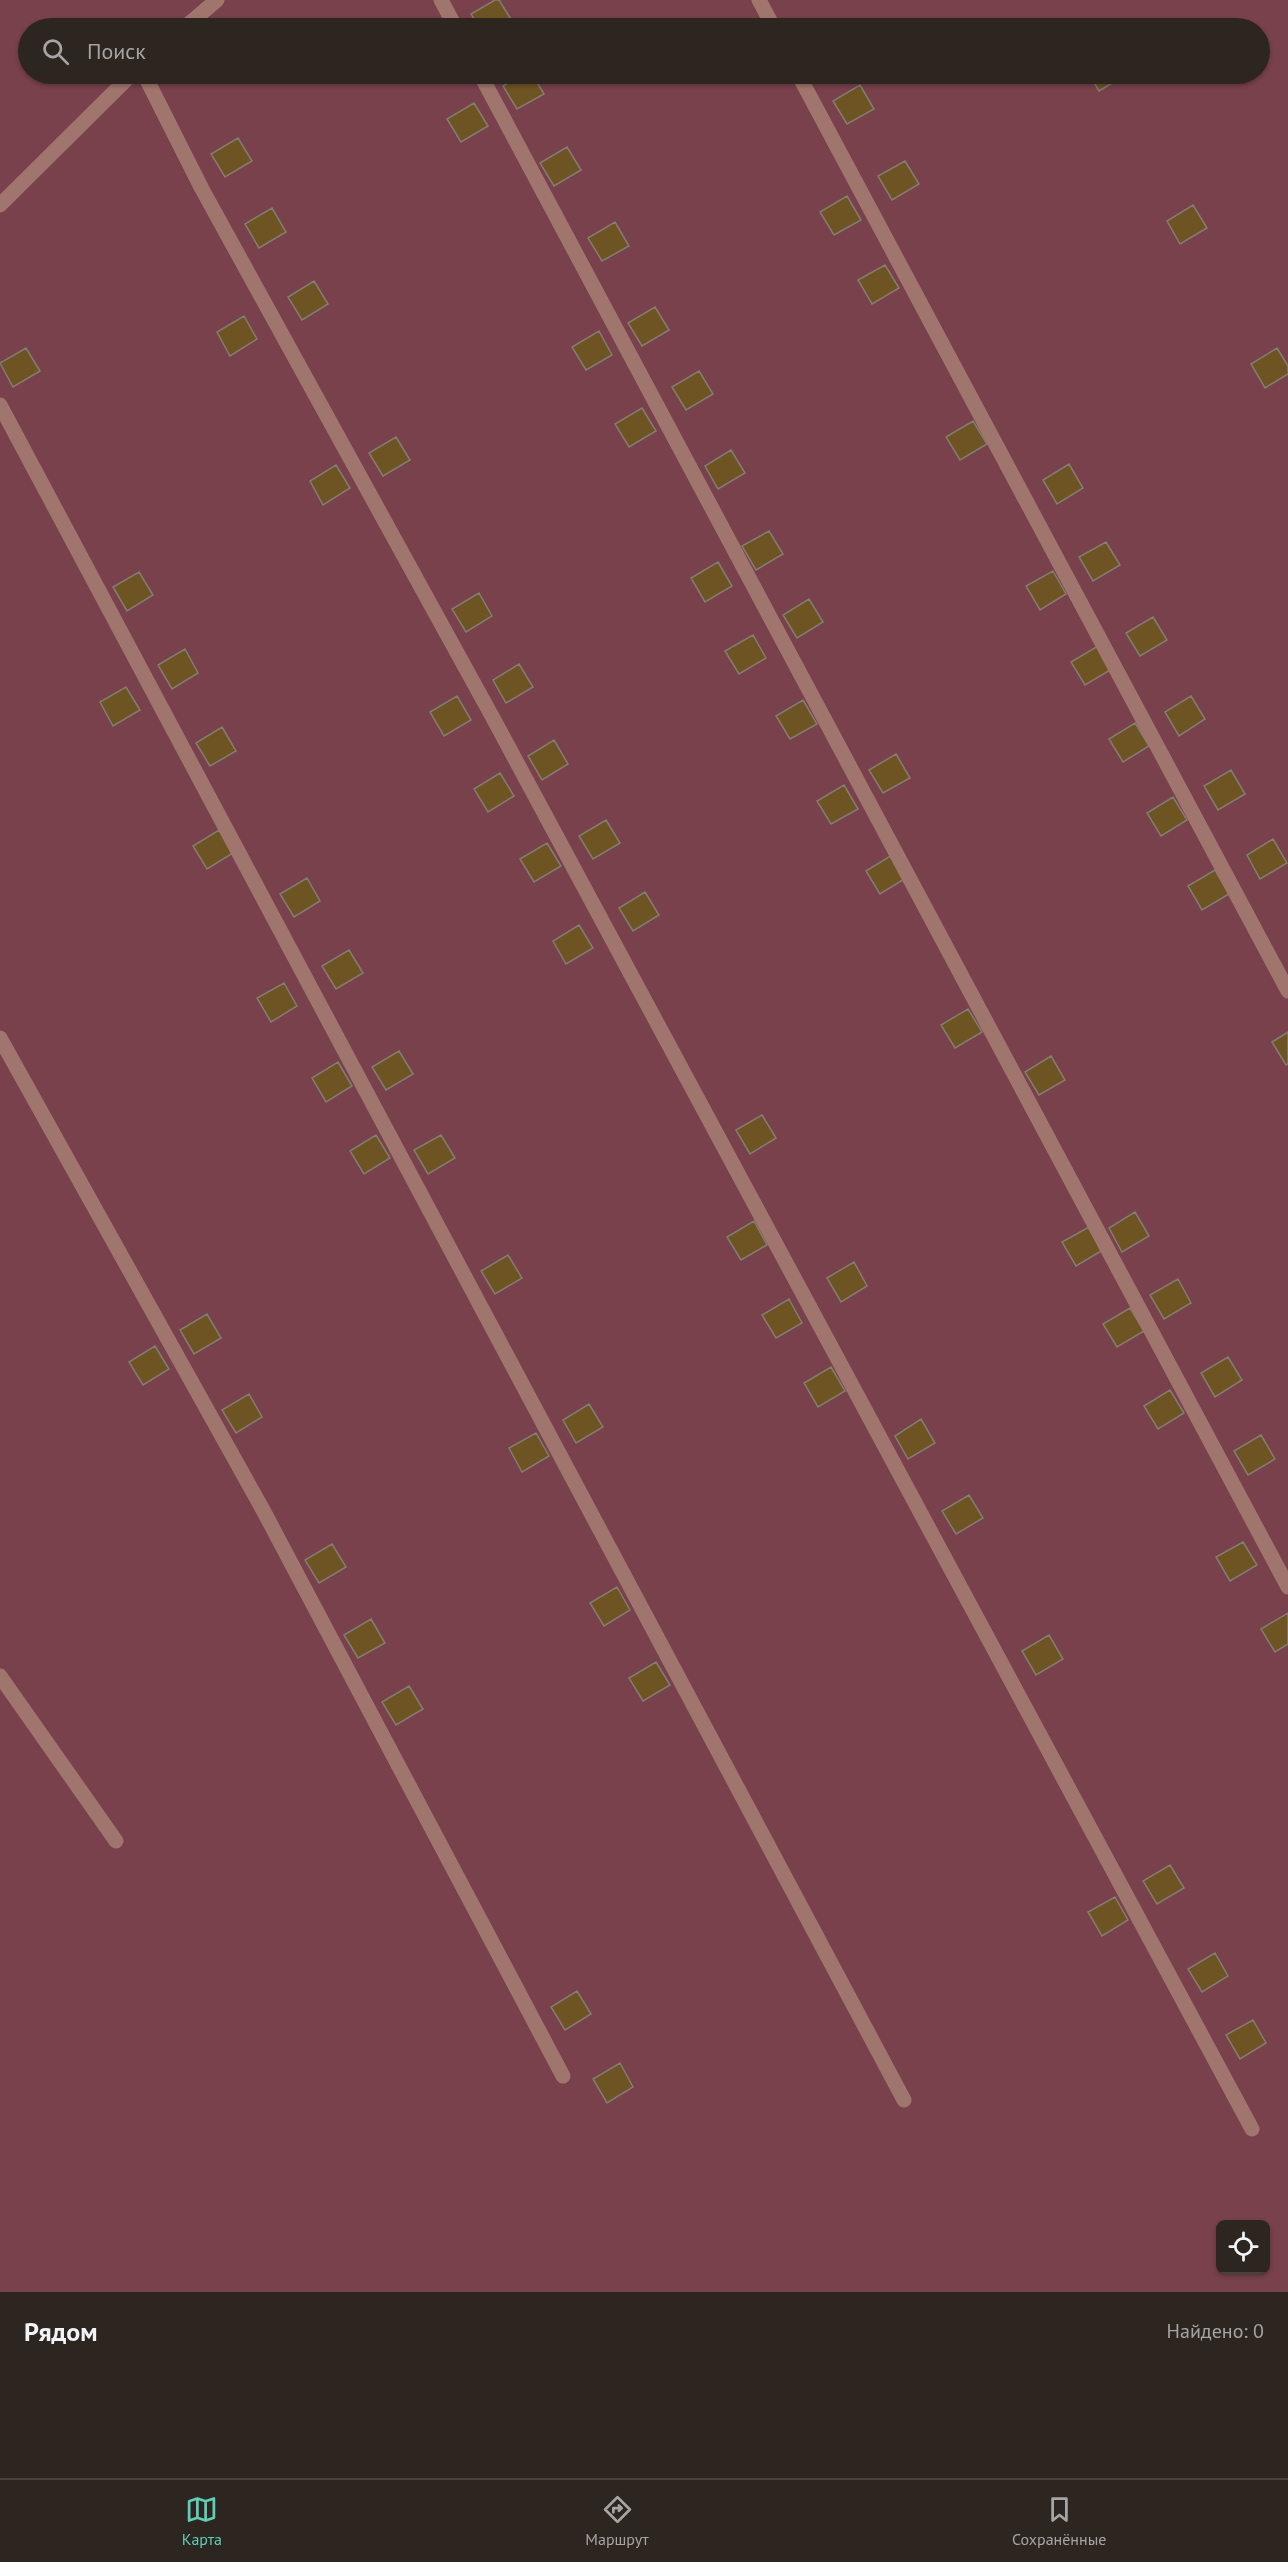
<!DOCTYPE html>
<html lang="ru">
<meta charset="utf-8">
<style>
:root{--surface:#2c2520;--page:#342d29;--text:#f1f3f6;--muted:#a6a5a5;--line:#48423e;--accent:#5eceb7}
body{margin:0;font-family:"PT Sans",sans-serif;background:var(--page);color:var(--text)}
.controls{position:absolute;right:18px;bottom:18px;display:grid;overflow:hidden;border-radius:9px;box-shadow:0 2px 4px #0004}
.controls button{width:54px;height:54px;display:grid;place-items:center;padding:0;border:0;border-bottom:2px solid var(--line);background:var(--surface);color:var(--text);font:30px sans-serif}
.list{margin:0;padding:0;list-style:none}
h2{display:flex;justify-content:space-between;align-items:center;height:78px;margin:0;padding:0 24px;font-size:26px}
h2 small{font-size:20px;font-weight:400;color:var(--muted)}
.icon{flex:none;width:33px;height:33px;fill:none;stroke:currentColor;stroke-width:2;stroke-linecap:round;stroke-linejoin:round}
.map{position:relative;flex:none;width:1288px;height:2292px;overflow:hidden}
.search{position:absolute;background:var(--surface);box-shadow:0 2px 4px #0004;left:18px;right:18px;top:18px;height:66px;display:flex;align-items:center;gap:15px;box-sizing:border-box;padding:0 21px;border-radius:33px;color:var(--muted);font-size:22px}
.sheet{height:186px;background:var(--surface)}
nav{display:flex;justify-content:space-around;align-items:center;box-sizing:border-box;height:84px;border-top:2px solid var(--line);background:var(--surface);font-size:16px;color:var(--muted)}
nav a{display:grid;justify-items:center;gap:3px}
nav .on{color:var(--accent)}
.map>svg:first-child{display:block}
.green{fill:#78414c;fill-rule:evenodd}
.building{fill:#6e5423;stroke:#837d72;stroke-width:1.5}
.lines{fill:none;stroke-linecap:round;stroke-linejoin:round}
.minor{stroke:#a0756d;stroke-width:15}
</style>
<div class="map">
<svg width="1288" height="2292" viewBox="0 0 1288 2292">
<rect width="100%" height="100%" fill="#3b312a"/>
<path class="green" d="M0 0H1288V2292H0ZM28 28H1260V74H28ZM1220 2224H1266V2270H1220Z"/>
<path class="building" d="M495 0H499L512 21 500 28H480L471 14Z
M525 74H532L544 94 517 109 503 86Z
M1089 74H1125L1126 75 1099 91Z
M860 85 874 109 847 124 833 101Z
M474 103 488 126 461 142 447 119Z
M238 138 252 161 225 177 211 154Z
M567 147 581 170 554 186 540 163Z
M905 161 919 184 892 200 878 176Z
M847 196 861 220 834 235 820 212Z
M1193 205 1207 228 1180 244 1167 221Z
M272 208 286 232 259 248 245 224Z
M615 222 629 246 602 261 588 238Z
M885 265 899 288 872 304 858 280Z
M314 281 328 304 302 320 288 297Z
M655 307 669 330 642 346 628 323Z
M244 316 257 339 230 356 217 332Z
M599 331 612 355 586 370 572 347Z
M26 348 40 371 13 387 0 363Z
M1277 348 1288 366V374L1265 388 1251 364Z
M699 371 713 394 686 410 672 387Z
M642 408 656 431 629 447 615 424Z
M973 421 987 444 960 460 946 437Z
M396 437 410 460 383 476 369 453Z
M731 450 745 473 718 489 705 466Z
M1069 464 1083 488 1057 504 1043 480Z
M336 465 350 488 323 505 310 481Z
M769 531 783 554 756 570 742 546Z
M1106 542 1120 565 1093 581 1079 557Z
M718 562 732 586 705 602 691 578Z
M1053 571 1066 594 1040 610 1026 586Z
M139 572 153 595 127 611 113 587Z
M479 593 492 616 466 632 452 609Z
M809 599 823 622 797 638 783 615Z
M1153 617 1167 640 1140 656 1126 633Z
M753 635 766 658 739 674 725 651Z
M1098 646 1112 669 1085 685 1071 662Z
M185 649 198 673 172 689 158 665Z
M519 664 533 687 506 703 493 680Z
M126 687 140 710 113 726 100 702Z
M457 696 471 720 444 736 430 712Z
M1191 696 1205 719 1179 736 1165 712Z
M803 700 817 724 790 739 776 716Z
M1135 723 1149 746 1123 762 1109 739Z
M222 727 236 751 210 766 196 743Z
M554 740 568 764 542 780 528 756Z
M896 754 910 778 883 793 869 770Z
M1231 770 1245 794 1218 810 1204 786Z
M500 773 514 796 488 812 474 789Z
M844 785 858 809 831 824 817 801Z
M1173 797 1187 820 1161 836 1147 813Z
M606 820 620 843 593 859 579 836Z
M219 830 233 853 207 869 193 846Z
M1273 839 1287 863 1260 879 1247 855Z
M547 843 561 866 534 882 520 859Z
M892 855 906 878 880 894 866 871Z
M1215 870 1229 894 1202 910 1188 886Z
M307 878 320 901 294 917 280 894Z
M645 892 659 915 633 931 619 908Z
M579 925 593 948 566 964 553 941Z
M349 950 363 973 336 989 322 966Z
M284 983 297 1006 271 1022 257 998Z
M968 1009 982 1032 955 1048 941 1025Z
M1288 1032V1064L1286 1065 1272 1042Z
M399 1051 413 1074 386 1090 372 1067Z
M1051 1056 1065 1080 1039 1095 1025 1072Z
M338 1062 352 1086 326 1102 312 1078Z
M762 1115 776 1138 750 1154 736 1130Z
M376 1135 390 1158 364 1174 350 1151Z
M441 1135 455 1158 428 1174 414 1150Z
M1135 1212 1149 1236 1122 1252 1109 1228Z
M754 1221 767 1245 741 1260 727 1237Z
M1089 1227 1103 1250 1076 1266 1062 1242Z
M508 1255 522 1278 495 1294 481 1271Z
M854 1262 867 1286 841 1302 827 1278Z
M1178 1279 1191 1303 1164 1319 1150 1295Z
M789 1299 802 1323 776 1338 762 1315Z
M1130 1308 1144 1331 1117 1347 1103 1324Z
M207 1314 221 1338 194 1354 180 1330Z
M155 1346 169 1369 143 1385 129 1362Z
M1228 1357 1242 1380 1215 1397 1201 1373Z
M831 1367 845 1391 818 1407 804 1383Z
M1170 1390 1184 1413 1158 1429 1144 1406Z
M249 1394 262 1417 236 1433 222 1410Z
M589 1404 603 1427 576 1443 563 1420Z
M921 1419 935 1443 908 1459 895 1436Z
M536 1433 549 1456 522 1472 509 1448Z
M1261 1435 1275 1459 1248 1475 1234 1451Z
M969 1495 983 1518 956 1534 942 1511Z
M1243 1542 1257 1565 1230 1581 1216 1557Z
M332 1544 346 1567 319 1583 305 1560Z
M617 1587 630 1610 604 1626 590 1603Z
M1288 1613V1644L1275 1652 1261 1629Z
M371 1619 385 1643 358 1658 344 1635Z
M1049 1635 1063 1659 1036 1675 1022 1651Z
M656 1662 670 1685 643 1701 629 1678Z
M409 1686 423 1709 396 1725 382 1702Z
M1170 1865 1184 1888 1157 1904 1143 1881Z
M1115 1897 1128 1920 1102 1936 1088 1912Z
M1215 1953 1228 1976 1202 1992 1188 1969Z
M577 1991 591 2014 565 2030 551 2007Z
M1253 2020 1266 2043 1240 2059 1226 2035Z
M620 2063 633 2087 607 2103 593 2079Z"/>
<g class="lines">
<path class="minor" d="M441 0 456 28
M759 0 774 28
M184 28 217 0
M144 74 202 189 493 718 1252 2129
M480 74 1288 1587
M798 74 1288 991
M0 205 132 74
M0 405 904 2100
M0 1038 263 1510 563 2076
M0 1676 116 1841"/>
</g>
</svg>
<div class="controls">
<button><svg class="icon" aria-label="locate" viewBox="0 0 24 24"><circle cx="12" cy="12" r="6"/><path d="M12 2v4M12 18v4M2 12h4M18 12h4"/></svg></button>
</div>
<div class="search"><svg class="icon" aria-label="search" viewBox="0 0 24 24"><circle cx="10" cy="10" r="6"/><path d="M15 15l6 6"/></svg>Поиск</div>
</div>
<section class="sheet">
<h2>Рядом<small>Найдено: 0</small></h2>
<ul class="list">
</ul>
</section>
<nav>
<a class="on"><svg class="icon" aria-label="map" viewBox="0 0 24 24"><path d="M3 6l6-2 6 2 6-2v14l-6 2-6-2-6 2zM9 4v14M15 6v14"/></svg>Карта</a>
<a><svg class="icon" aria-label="directions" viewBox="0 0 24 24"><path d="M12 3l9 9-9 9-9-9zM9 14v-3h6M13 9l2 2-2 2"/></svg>Маршрут</a>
<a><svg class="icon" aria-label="saved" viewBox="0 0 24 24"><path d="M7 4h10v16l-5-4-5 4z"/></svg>Сохранённые</a>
</nav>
